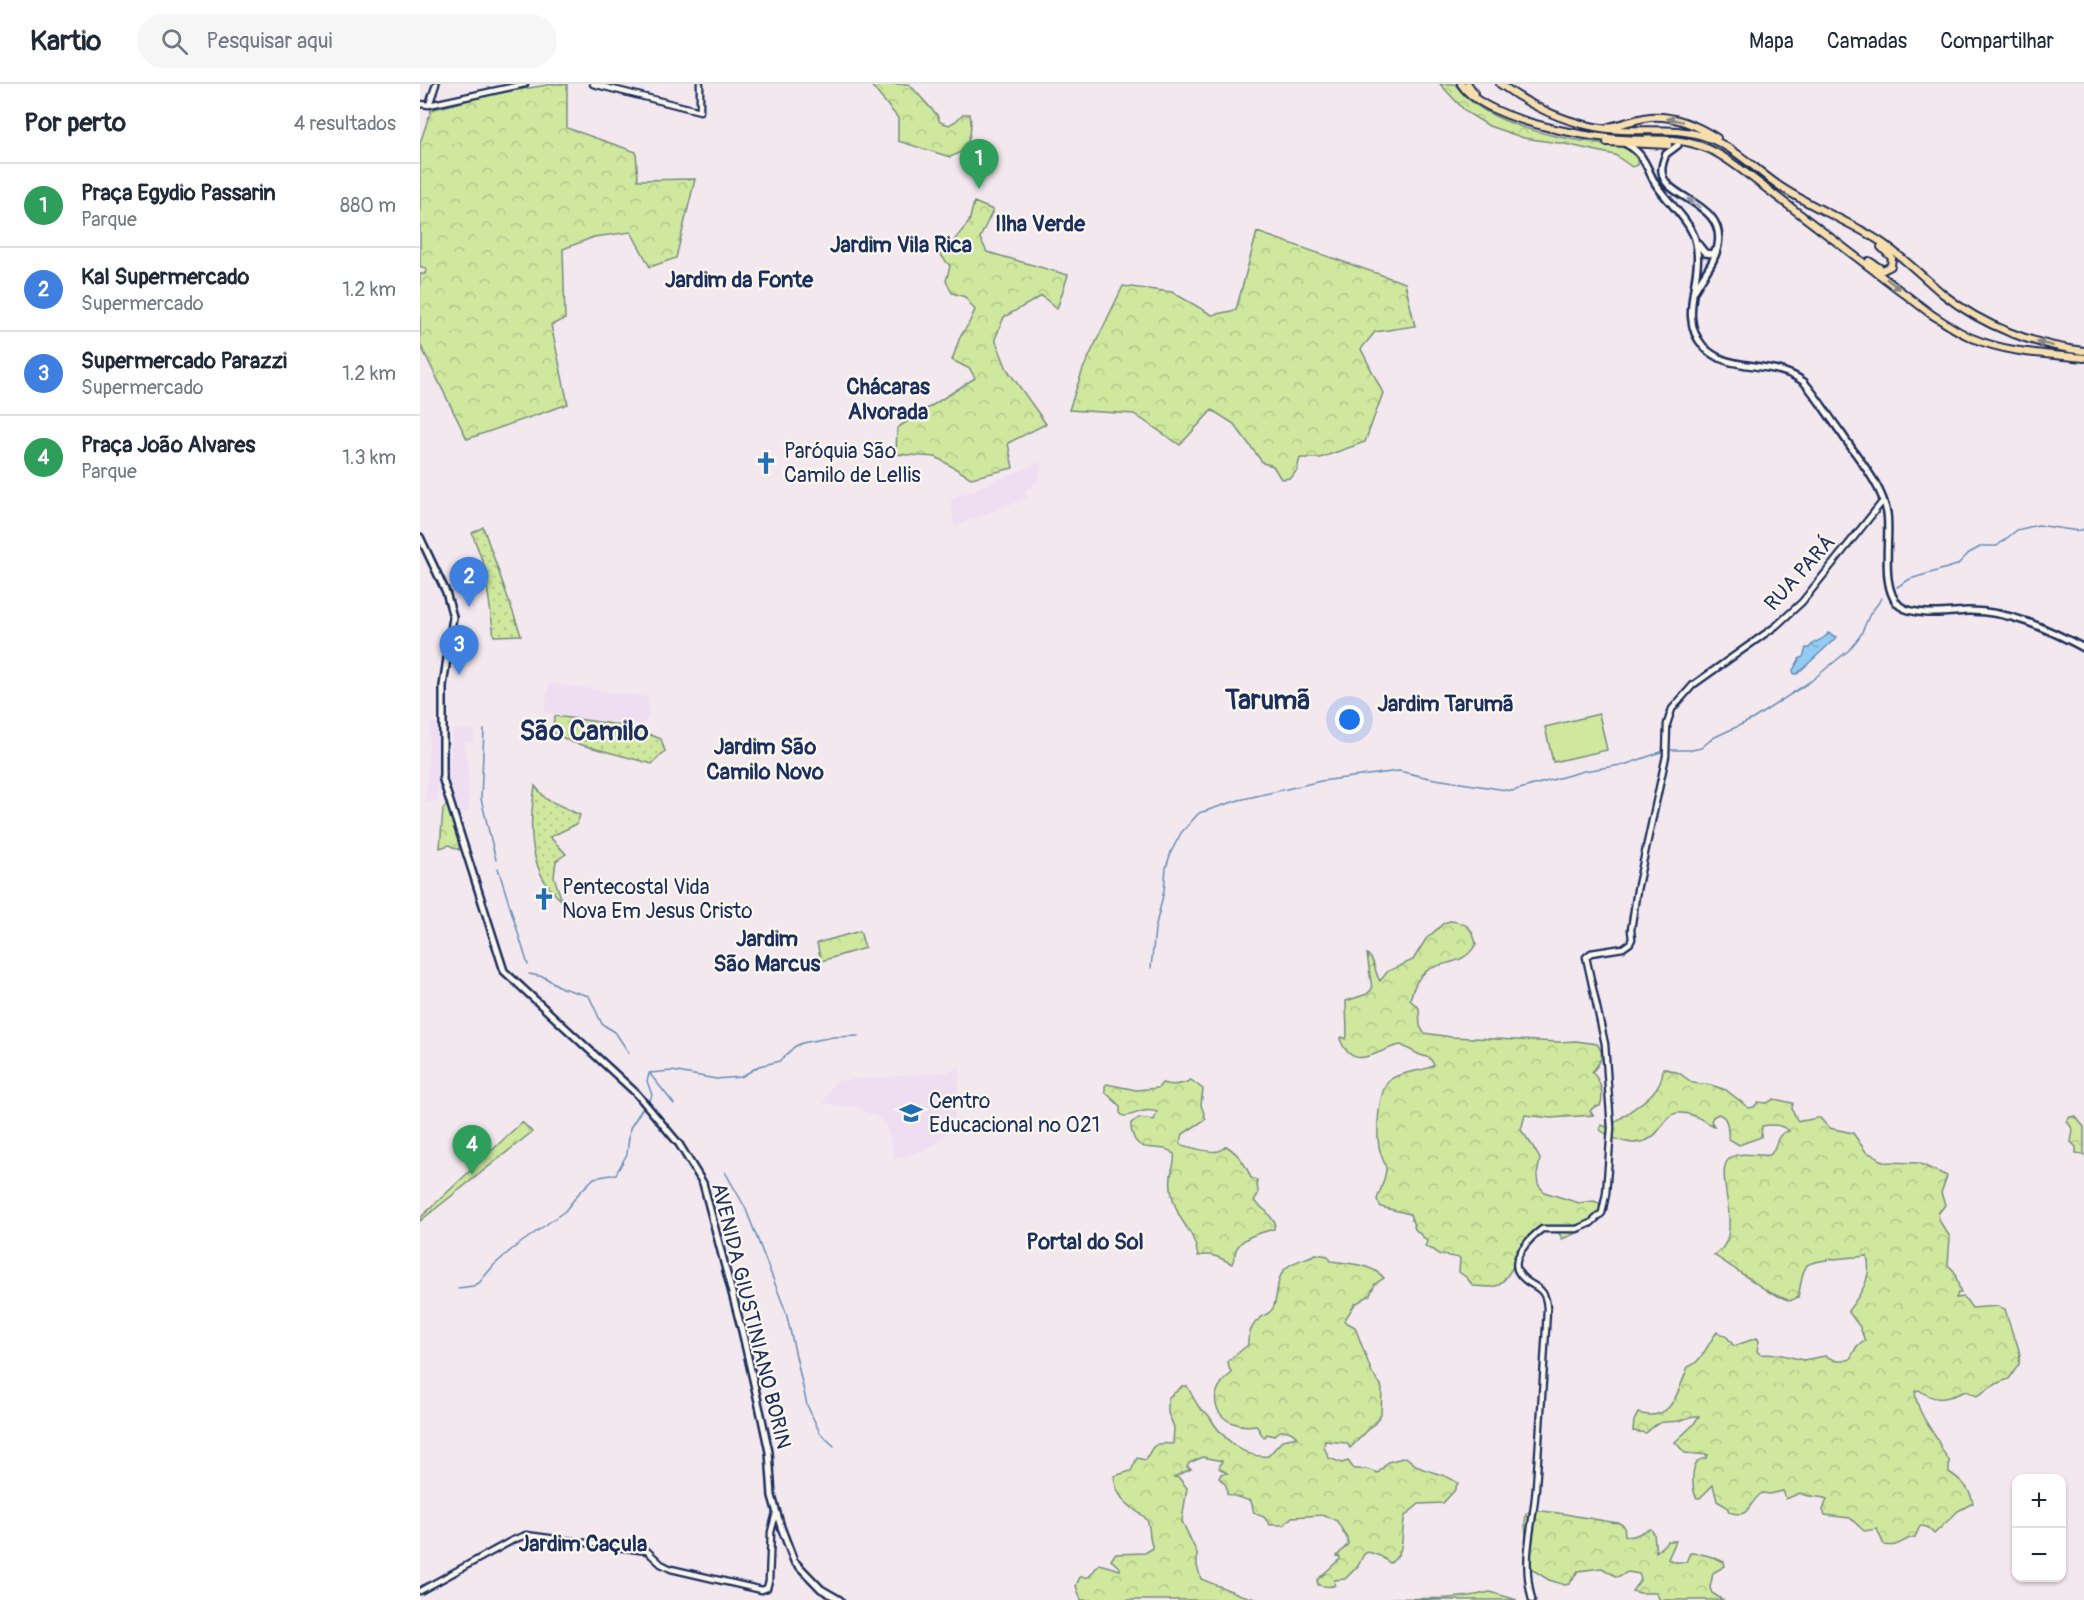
<!DOCTYPE html>
<html lang="pt">
<meta charset="utf-8">
<style>
:root{--surface:#fff;--page:#f6f6f7;--text:#1f2937;--muted:#747a83;--line:#e0e1e3;--accent:#1f6fb2}
body{margin:0;font-family:Pangolin,sans-serif;background:var(--page);color:var(--text)}
.controls{position:absolute;right:18px;bottom:18px;display:grid;overflow:hidden;border-radius:12px;box-shadow:0 2px 4px #0004}
.controls button{width:54px;height:54px;display:grid;place-items:center;padding:0;border:0;border-bottom:2px solid var(--line);background:var(--surface);color:var(--text);font:30px sans-serif}
.you{position:absolute;left:930px;top:636px;width:21px;height:21px;margin:-15px;border:4px solid #fff;border-radius:50%;background:#1a73e8;box-shadow:0 0 0 9px #1a73e833}
.badge{display:grid;place-items:center;width:39px;height:39px;border-radius:50%;background:var(--accent);color:#fff;font-size:20px;font-weight:700}
.pin{position:absolute;translate:-50% -50px;filter:drop-shadow(0 2px 3px #0008)}
.pin::after{content:'';position:absolute;top:32px;width:21px;height:18px;background:inherit;clip-path:polygon(0 0,100% 0,50% 100%)}
.list{margin:0;padding:0;list-style:none}
h2{display:flex;justify-content:space-between;align-items:center;height:78px;margin:0;padding:0 24px;font-size:26px}
h2 small{font-size:20px;font-weight:400;color:var(--muted)}
.list li{display:grid;grid-template-columns:39px 1fr auto;gap:18px;align-items:center;box-sizing:border-box;height:84px;padding:0 24px;border-top:2px solid var(--line)}
.list b{display:block;font-size:22px;white-space:nowrap}
.list p{margin:0;font-size:20px;white-space:nowrap;color:var(--muted)}
.list em{font-size:20px;font-style:normal;color:var(--muted)}
.icon{flex:none;width:33px;height:33px;fill:none;stroke:currentColor;stroke-width:2;stroke-linecap:round;stroke-linejoin:round}
.map{position:relative;flex:none;width:1664px;height:1516px;overflow:hidden}
header{display:flex;align-items:center;gap:36px;box-sizing:border-box;height:84px;padding:0 30px;background:var(--surface);border-bottom:2px solid var(--line)}
header strong{font-size:28px}
nav{display:flex;gap:33px;margin-inline-start:auto;font-size:21px}
.search{width:420px;height:54px;background:var(--page);display:flex;align-items:center;gap:15px;box-sizing:border-box;padding:0 21px;border-radius:33px;color:var(--muted);font-size:22px}
main{display:flex}
aside{flex:1;background:var(--surface)}
.map>svg:first-child{display:block}
.built{fill:#efdef1}
.grass{fill:url(#grass-dots);stroke:#758c7e;stroke-width:1.5}
.forest{fill:url(#forest-crowns);stroke:#758c7e;stroke-width:1.5}
.garden{fill:#cfe89e;stroke:#758c7e;stroke-width:1.5}
.water{fill:url(#water-ripples);stroke:#638db7;stroke-width:1.5}
.lines{fill:none;stroke-linecap:round;stroke-linejoin:round}
.stream{stroke:#638db7;stroke-width:1.5}
.tertiary-casing{stroke:#1b2f5e;stroke-width:9}
.secondary-casing{stroke:#1b2f5e;stroke-width:10}
.primary-casing{stroke:#1b2f5e;stroke-width:10}
.tertiary{stroke:#fbf7ec;stroke-width:4.5}
.secondary{stroke:#fbf7ec;stroke-width:5}
.primary{stroke:#f8deab;stroke-width:6}
.oneway{fill:#8a8684}
.oneway2{fill:#8b93a5}
.labels{text-anchor:middle;dominant-baseline:central;stroke-width:4.5;stroke-linejoin:round;paint-order:stroke}
.poi-label{font-size:21px;fill:#1b2f5e;stroke:#fbf7ec;text-anchor:start}
.street-label{font-size:21px;fill:#1b2f5e;stroke:#fbf7ec}
.neighbourhood-label{font-size:22px;font-weight:bold;fill:#1b2f5e;stroke:#fbf7ec}
.district-label{font-size:27px;font-weight:bold;fill:#1b2f5e;stroke:#fbf7ec}
</style>
<header>
<strong>Kartio</strong>
<div class="search"><svg class="icon" aria-label="search" viewBox="0 0 24 24"><circle cx="10" cy="10" r="6"/><path d="M15 15l6 6"/></svg>Pesquisar aqui</div>
<nav><a>Mapa</a><a>Camadas</a><a>Compartilhar</a></nav>
</header>
<main>
<aside>
<h2>Por perto<small>4 resultados</small></h2>
<ul class="list">
<li><span class="badge" style="background:#2e9e5b">1</span><div><b>Praça Egydio Passarin</b><p>Parque</p></div><em>880 m</em></li>
<li><span class="badge" style="background:#3f7fe0">2</span><div><b>Kal Supermercado</b><p>Supermercado</p></div><em>1.2 km</em></li>
<li><span class="badge" style="background:#3f7fe0">3</span><div><b>Supermercado Parazzi</b><p>Supermercado</p></div><em>1.2 km</em></li>
<li><span class="badge" style="background:#2e9e5b">4</span><div><b>Praça João Alvares</b><p>Parque</p></div><em>1.3 km</em></li>
</ul>
</aside>
<div class="map">
<svg width="1664" height="1516" viewBox="0 0 1664 1516">
<defs>
<pattern id="grass-dots" width="8" height="8" patternUnits="userSpaceOnUse" patternTransform="scale(1.5)"><rect width="8" height="8" fill="#cfe89e"/><path d="M2 2h.1M6 6h.1" fill="none" stroke="#b1c78a" stroke-width="1.8" stroke-linecap="round"/></pattern>
<pattern id="forest-crowns" width="20" height="18" patternUnits="userSpaceOnUse" patternTransform="scale(1.5)"><rect width="20" height="18" fill="#cfe89e"/><path d="M2 6a3 3 0 1 1 6 0M12 15a3 3 0 1 1 6 0" fill="none" stroke="#b1c78a"/></pattern>
<pattern id="water-ripples" width="26" height="14" patternUnits="userSpaceOnUse" patternTransform="scale(1.5)"><rect width="26" height="14" fill="#93ccf3"/><path d="M2 4q2-2 4 0t4 0M15 11q2-2 4 0t4 0" fill="none" stroke="#77a6c8"/></pattern>
</defs>
<rect width="100%" height="100%" fill="#f4e8ef"/>
<filter id="ink" filterUnits="userSpaceOnUse"><feTurbulence type="fractalNoise" baseFrequency=".0167" numOctaves="2"/><feDisplacementMap in="SourceGraphic" scale="12" xChannelSelector="R" yChannelSelector="G"/><feConvolveMatrix kernelMatrix="1 2 1 2 8 2 1 2 1" color-interpolation-filters="sRGB"/></filter>
<g filter="url(#ink)">
<path class="built" d="M621 378 619 398 605 406 607 414 534 443 531 415Z
M129 599 228 613V632L224 640 165 636 124 628Z
M10 639 21 640 17 717 6 719Z
M33 646H54V658L43 659 48 682 49 727 39 730 28 695Z
M541 983 534 1035 523 1055 511 1063 475 1076 469 1050 465 1041 457 1033 438 1024 403 1019 414 997 526 988Z"/>
<path class="grass" d="M63 443 101 551 74 552 64 481 52 449Z
M135 632 208 642 241 655 245 667 232 680 151 658 131 647Z
M115 702 126 715 160 731 157 740 130 753 146 770 136 777 134 793 142 817C137 812 130 806 126 799 108 772 110 733 115 702Z"/>
<path class="forest" d="M133 0H147V44L216 68 218 96 275 95 256 174 230 183 211 148 174 153 143 165 145 235 131 241 148 320 47 355 0 260V190H5L6 185 0 182V59L11 26 68 11Z
M450 0H489L517 31 520 38 529 41 536 37 543 30H550C553 49 549 68 530 73L478 57V34Z
M1020 0H1035C1057 33 1113 48 1150 55 1168 58 1187 59 1205 64 1212 66 1218 73 1218 81L1212 83 1195 71 1145 60 1104 54 1069 42 1046 28Z
M554 118 573 126 560 154 567 168 648 191 637 225 622 212 584 233 575 255 587 285 626 340 588 359 593 384 551 394 516 373 476 370 477 344 555 294 550 285 532 276 540 253 548 241 555 226 545 213 532 209 526 197 530 182 519 169 528 164 549 138Z
M837 148 985 199 995 242 955 248 941 265 963 309 945 358 900 374H880L877 386 871 394 861 395 853 382 843 379 814 340 792 326 760 361 714 330 649 326 663 285 703 202 752 208 792 231 816 226Z
M27 720 39 758V766L29 761 20 764 23 725Z
M1030 837C1046 838 1053 844 1056 860 1038 893 1002 864 990 916L999 924 1000 942 1004 949 1031 953 1139 958 1156 957 1177 960C1186 971 1180 979 1172 988 1180 996 1185 1010 1180 1022L1174 1023 1170 1027 1173 1031 1131 1034 1105 1031 1101 1046 1112 1061 1120 1075 1117 1091 1118 1100 1124 1108 1159 1119 1174 1117 1185 1122 1179 1131 1161 1147 1142 1155 1139 1149 1122 1144 1111 1156 1085 1195 1079 1201 1071 1203 1053 1202 1047 1194 1039 1188 1040 1174 1018 1170 1014 1166 1005 1163 1007 1157 995 1145 990 1130 961 1123 957 1116C960 1106 966 1094 966 1084 965 1078 961 1073 960 1067 956 1051 957 1006 971 995 984 986 1006 988 1014 981L1010 974 1000 971 981 961C958 964 934 991 920 955L922 953 926 955 927 951 926 917 947 910 952 905 947 870C956 877 954 888 960 897L968 887 993 876 1006 855 1024 839Z
M440 847 445 864 401 877 397 859Z
M1243 984 1259 989 1273 999 1291 1001 1306 1006 1329 1024 1334 1023 1338 1018 1347 1019 1354 1015 1373 1019 1372 1025 1377 1036C1384 1039 1392 1033 1400 1034L1409 1044 1433 1049 1446 1068 1458 1073 1459 1076 1463 1078 1498 1079 1527 1092 1521 1109 1525 1121 1518 1130 1520 1138 1530 1153 1528 1181 1534 1187 1541 1209H1538L1536 1214 1544 1213 1552 1224 1577 1222 1585 1225 1593 1251 1596 1256 1600 1270 1599 1280 1589 1295 1578 1299 1557 1312 1546 1307C1527 1315 1516 1319 1499 1306L1495 1307C1497 1327 1507 1339 1517 1355 1521 1363 1523 1369 1529 1376V1388C1540 1395 1551 1406 1553 1419L1538 1427 1514 1450 1507 1443 1500 1442 1495 1453C1481 1455 1481 1464 1464 1461L1457 1445 1444 1447 1430 1434 1405 1431 1403 1426 1407 1415C1398 1411 1388 1414 1380 1409L1366 1415 1363 1407 1350 1410 1342 1409C1327 1419 1331 1436 1309 1428L1307 1423 1297 1417 1293 1401 1280 1414H1277C1272 1408 1271 1385 1277 1378 1278 1376 1283 1375 1286 1374L1288 1371 1265 1369 1255 1358 1273 1341 1279 1332C1270 1331 1267 1335 1259 1337 1241 1339 1241 1335 1226 1349L1213 1347 1214 1337 1218 1329C1253 1340 1258 1306 1268 1283 1282 1278 1288 1259 1297 1248L1307 1253 1314 1262 1337 1254 1339 1257 1337 1267 1340 1270 1362 1271 1383 1276 1405 1272 1417 1277H1423L1430 1275 1437 1262 1445 1257 1440 1243 1428 1227C1440 1211 1453 1194 1447 1172 1431 1174 1401 1174 1387 1181L1383 1189 1378 1213 1370 1217 1349 1208 1294 1171C1328 1153 1292 1089 1309 1075 1319 1066 1337 1073 1350 1071 1358 1063 1355 1049 1369 1047 1362 1040 1352 1040 1342 1042L1341 1053 1319 1061 1309 1055C1307 1044 1309 1033 1298 1030L1293 1033 1291 1037 1294 1042C1283 1037 1272 1028 1259 1029 1248 1029 1245 1039 1239 1046 1223 1067 1198 1059 1180 1046L1181 1041 1187 1043 1191 1042C1208 1025 1243 1013 1243 984Z
M771 996 783 1005 781 1021 786 1035 763 1050 760 1060C767 1063 791 1069 799 1067 802 1066 804 1064 806 1062 818 1069 826 1081 831 1094L837 1096 838 1110 834 1117 847 1128 855 1139 854 1145C841 1149 822 1152 816 1166 815 1170 814 1175 812 1180 799 1173 791 1169 778 1172 774 1145 761 1142 755 1121 752 1113 750 1101 751 1093 751 1085 756 1078 754 1070 742 1058 722 1071 714 1054 712 1049 710 1045 711 1039L719 1034 734 1036 737 1028C722 1023 716 1032 703 1032L700 1029V1022L685 1008V1002L687 1000 716 1006 738 1004 742 999C752 1002 762 1001 771 996Z
M1655 1032 1664 1043V1071L1656 1070V1063L1651 1058 1653 1046 1647 1037 1650 1033Z
M102 1038 112 1048 0 1137V1134Z
M896 1170 908 1172 911 1177C928 1179 952 1180 964 1194L955 1200 950 1211 935 1220 924 1237 935 1243 952 1289 961 1301 962 1306 961 1330 955 1339 930 1364 927 1359 905 1357 904 1363 909 1374 922 1379 928 1377 934 1385H946L958 1389 968 1378 986 1373C1005 1392 1019 1385 1038 1399L1034 1407 1023 1419 999 1420 985 1432C980 1449 987 1468 970 1479L960 1472 948 1468 944 1470 938 1482 925 1495 914 1496 915 1501C910 1504 903 1502 898 1501L897 1496 920 1475V1473L917 1472 928 1460 927 1454 917 1437 904 1431 872 1433 864 1441H850L844 1433 834 1429 831 1417 807 1410 806 1401 799 1394 801 1390 807 1389 799 1384 802 1377 783 1373 769 1379 767 1383 771 1385 754 1393 759 1394 767 1404 762 1437 777 1469V1482L781 1495 821 1511 839 1516H661L656 1502 660 1493H669L679 1480 700 1486V1484L691 1476 695 1470 725 1469 733 1464C728 1454 731 1444 727 1436 724 1431 720 1430 716 1427 702 1416 696 1410 694 1392L711 1387 717 1374 726 1376C732 1361 735 1358 753 1360L754 1343 748 1329V1314C753 1309 758 1308 762 1302H767C771 1309 774 1316 779 1323 782 1327 787 1328 789 1332 800 1351 823 1375 848 1372L863 1356 877 1353C869 1345 862 1344 853 1352L847 1350 844 1354 836 1341C800 1347 779 1313 812 1289L809 1284 808 1277 828 1261C827 1253 832 1241 838 1236 843 1231 850 1230 853 1224 859 1211 855 1194 866 1184 875 1176 887 1175 896 1170Z
M1112 1426C1141 1428 1170 1435 1199 1439L1204 1442 1205 1451C1215 1456 1221 1446 1231 1445L1234 1450 1236 1468 1248 1457H1256L1248 1475 1255 1478H1266L1270 1469C1282 1469 1294 1473 1304 1478L1305 1482 1293 1489 1290 1504 1292 1509 1303 1516H1240L1236 1509H1220L1212 1507 1221 1495 1219 1490 1208 1488 1197 1493 1182 1484 1158 1487 1149 1500 1145 1501 1129 1496 1108 1483 1105 1439 1106 1430Z
M1070 1508 1097 1516H970L973 1514C1006 1515 1039 1516 1070 1508Z"/>
<path class="garden" d="M1179 630 1187 666 1133 678 1125 643Z"/>
<path class="water" d="M1408 549 1417 553 1377 590H1374L1373 586 1380 574 1383 573 1386 564H1389C1394 556 1404 557 1408 549Z"/>
<g class="lines">
<path class="stream" d="M1477 503 1490 495 1537 481 1549 469 1562 462H1577L1597 446 1618 441 1658 447 1664 445
M64 646 61 715 76 776
M1251 666H1272L1281 664 1293 654 1333 635 1391 597 1429 566 1440 552 1450 530 1462 514
M78 784 108 881
M731 884 735 845 744 807 746 784 751 768 761 749 779 729 819 716 901 697 979 687 1009 694 1092 707 1164 687 1207 680 1241 668
M109 890 124 893 142 904 169 912 182 940 195 948 209 969
M229 989 252 987 296 995 321 993 339 982 360 977 374 963 382 959 413 953 438 952
M229 990 227 997 232 1011 229 1018
M230 990 254 1020
M305 1088 325 1123 366 1228 387 1321 400 1349 414 1362
M38 1204 53 1202 59 1199 74 1181 91 1166 145 1127 159 1109 174 1094 196 1090 207 1070 210 1044 222 1025"/>
<g class="tertiary-casing">
<path id="tertiary" d="M173 0 280 27V0
M0 20 9 21 105 0
M9 21 16 0
M0 1507 93 1456 106 1451 227 1467 241 1480 251 1485 342 1506 347 1504 349 1497 351 1448 356 1429
M1112 1516C1101 1472 1113 1446 1116 1403 1120 1344 1124 1284 1127 1225 1126 1198 1110 1206 1099 1189 1089 1175 1111 1153 1122 1145H1157L1171 1139 1182 1129 1186 1110 1191 1044 1185 960 1166 873 1171 869 1203 864 1210 859 1212 855 1211 846 1217 806 1246 672 1247 640 1252 625 1273 601 1356 542 1382 518 1463 417"/>
</g>
<g class="secondary-casing">
<path id="secondary" d="M1206 60C1224 69 1226 83 1235 99 1247 118 1268 134 1275 155 1286 191 1256 231 1283 262 1307 290 1353 274 1384 298 1398 314 1409 333 1422 350 1438 375 1461 399 1467 429 1471 453 1459 505 1480 522 1495 533 1530 528 1547 527 1588 526 1628 545 1664 564
M1258 61 1246 70C1244 75 1241 82 1242 88 1244 115 1306 118 1298 161 1296 177 1283 191 1275 206
M1278 160 1285 169 1292 170 1296 166
M0 453 26 508 33 533 23 602V696L84 887 217 1010 259 1060 283 1099 322 1247 342 1335 349 1368 352 1412 361 1443 374 1477 401 1505 420 1516"/>
</g>
<g class="primary-casing">
<path id="primary" d="M1041 0C1064 35 1161 53 1202 55 1225 57 1251 53 1274 60 1294 65 1310 77 1326 89L1511 230C1525 239 1538 248 1552 254 1587 269 1627 270 1664 274
M1048 0 1054 9
M1080 0C1116 26 1156 44 1201 46 1231 47 1262 43 1291 55 1318 66 1337 87 1361 103 1393 124 1429 137 1461 158 1483 173 1502 192 1523 210 1563 242 1613 261 1664 267
M1189 43C1203 40 1216 35 1230 33 1253 31 1278 42 1297 54
M1187 58 1248 61
M1449 177 1463 186 1471 182 1472 174 1461 163"/>
</g>
<use href="#tertiary" class="tertiary"/>
<use href="#secondary" class="secondary"/>
<use href="#primary" class="primary"/>
</g>
<defs><path id="oneway-solid" d="M-6-.8H1V-3.2L6.5 0L1 3.2V.8H-6Z" transform="scale(1.5)"/></defs>
<g class="oneway">
<use href="#oneway-solid" transform="translate(1255 36) rotate(-168)"/>
<use href="#oneway-solid" transform="translate(1473 200) rotate(38)"/>
<use href="#oneway-solid" transform="translate(1625 260) rotate(-166)"/>
</g>
<use class="oneway2" href="#oneway-solid" transform="translate(1274 119) rotate(-145)"/>
</g>
<defs>
<g id="church-bare" transform="scale(1.8)"><path d="M-1.2-6h2.4v3.5h3.3v2.4h-3.3V6h-2.4V-.1h-3.3v-2.4h3.3Z" fill="#1f6fb2" stroke="#fbf7ec" stroke-width="2.5" paint-order="stroke"/></g>
<g id="school-bare" transform="scale(1.8)"><path d="M0-5L7-2L0 1L-7-2ZM-4 1L0 2.5L4 1V4Q0 6-4 4Z" fill="#1f6fb2" stroke="#fbf7ec" stroke-width="2.5" paint-order="stroke"/></g>
</defs>
<g fill-rule="evenodd">
<use href="#church-bare" x="346" y="379"/>
<use href="#church-bare" x="124" y="815"/>
<use href="#school-bare" x="491" y="1029"/>
</g>
<g class="labels">
<g class="poi-label">
<text x="364" y="367">Paróquia São<tspan x="364" dy="24">Camilo de Lellis</tspan></text>
<text x="142" y="803">Pentecostal Vida<tspan x="142" dy="24">Nova Em Jesus Cristo</tspan></text>
<text x="509" y="1017">Centro<tspan x="509" dy="24">Educacional nº 021</tspan></text>
</g>
<g class="street-label">
<text transform="translate(1380 489) rotate(-48)">RUA PARÁ</text>
<text transform="translate(331 1232) rotate(76)">AVENIDA GIUSTINIANO BORIN</text>
</g>
<g class="neighbourhood-label">
<text x="620" y="140">Ilha Verde</text>
<text x="481" y="161">Jardim Vila Rica</text>
<text x="319" y="196">Jardim da Fonte</text>
<text x="468" y="303">Chácaras<tspan x="468" dy="25">Alvorada</tspan></text>
<text x="1026" y="620">Jardim Tarumã</text>
<text x="345" y="663">Jardim São<tspan x="345" dy="25">Camilo Novo</tspan></text>
<text x="347" y="855">Jardim<tspan x="347" dy="25">São Marcus</tspan></text>
<text x="665" y="1158">Portal do Sol</text>
<text x="163" y="1460">Jardim Caçula</text>
</g>
<g class="district-label">
<text x="848" y="616">Tarumã</text>
<text x="164" y="647">São Camilo</text>
</g>
</g>
</svg>
<div class="controls">
<button>+</button>
<button>−</button>
</div>
<div class="you"></div>
<div class="pin badge" style="left:559px;top:105px;background:#2e9e5b">1</div>
<div class="pin badge" style="left:49px;top:523px;background:#3f7fe0">2</div>
<div class="pin badge" style="left:39px;top:591px;background:#3f7fe0">3</div>
<div class="pin badge" style="left:52px;top:1091px;background:#2e9e5b">4</div>
</div>
</main>
